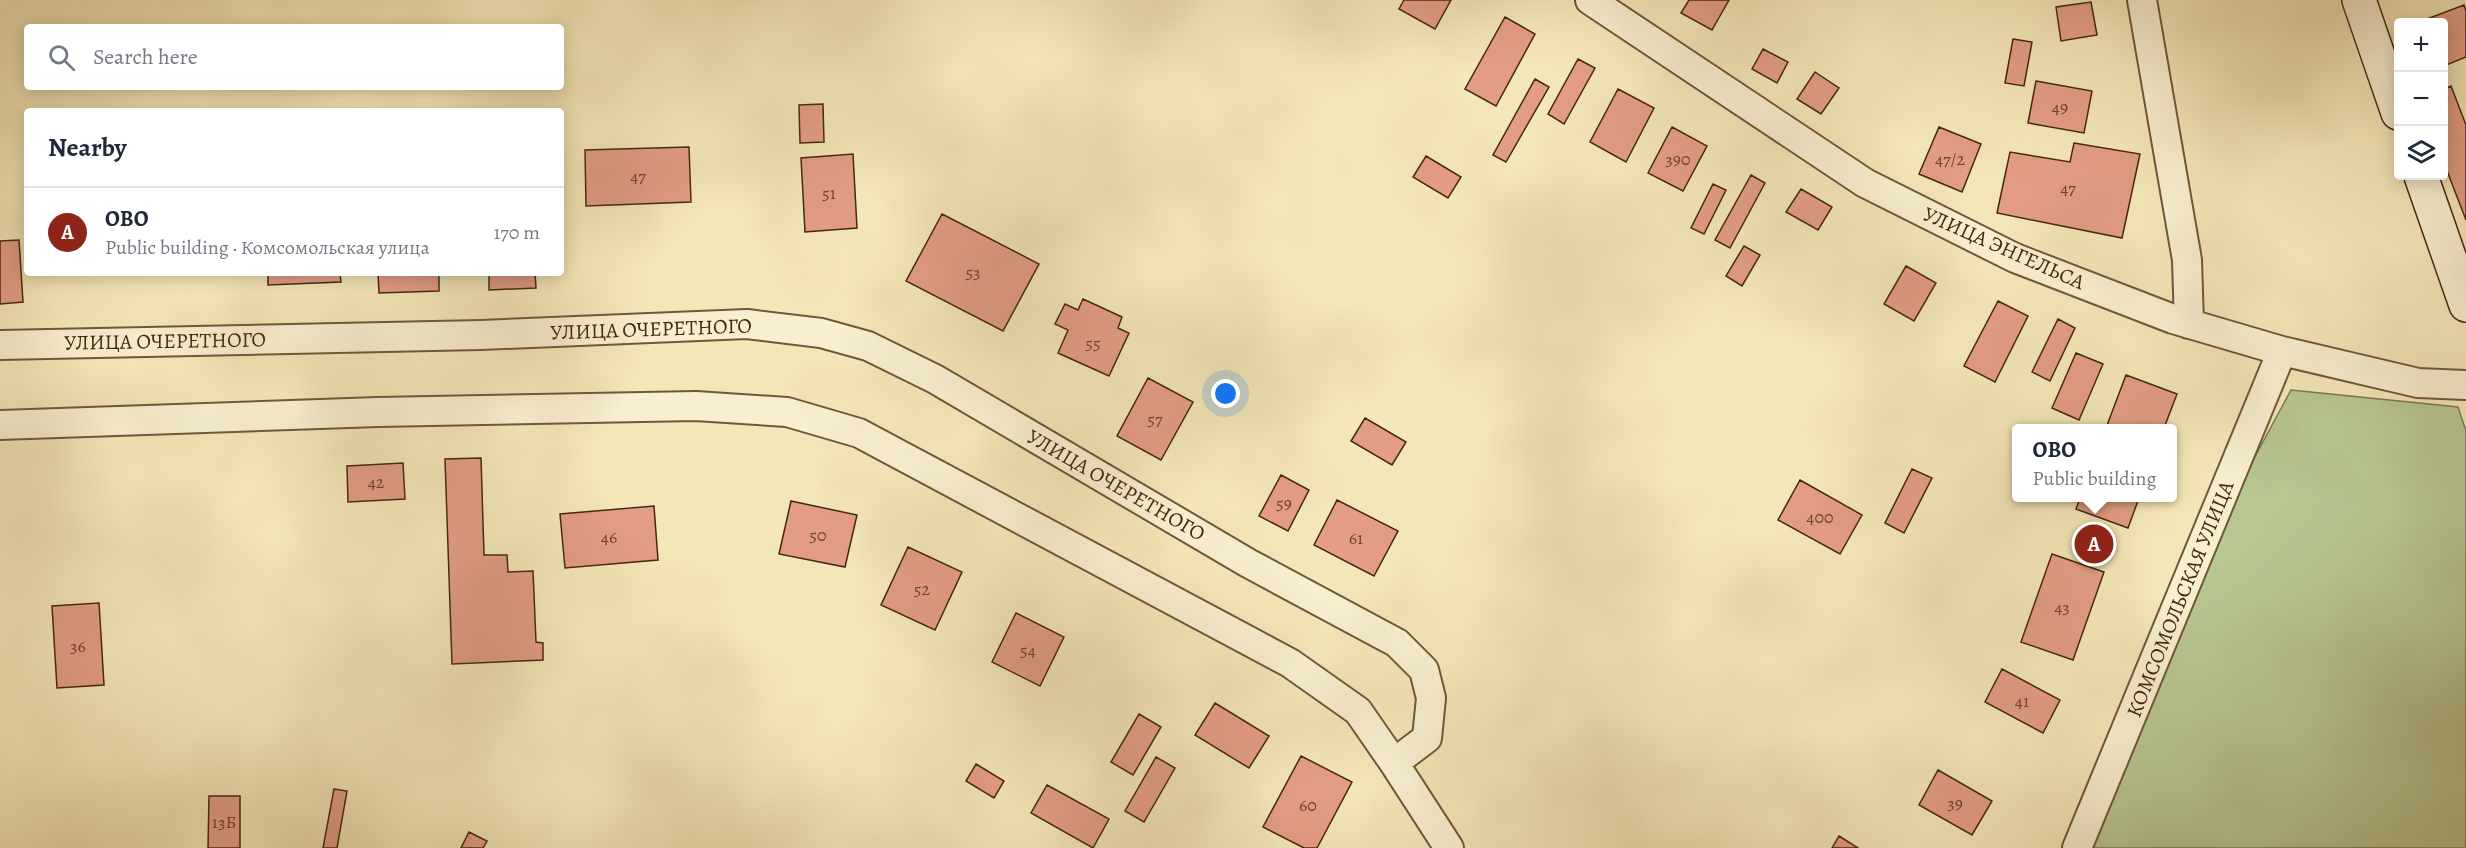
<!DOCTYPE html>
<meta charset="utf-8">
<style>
:root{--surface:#fff;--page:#f6f6f7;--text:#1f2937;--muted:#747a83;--line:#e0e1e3;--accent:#8f2418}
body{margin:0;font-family:Alegreya,serif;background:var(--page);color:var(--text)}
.controls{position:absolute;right:18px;top:18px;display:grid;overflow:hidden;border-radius:6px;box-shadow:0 3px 15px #0003}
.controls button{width:54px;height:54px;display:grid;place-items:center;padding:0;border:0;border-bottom:2px solid var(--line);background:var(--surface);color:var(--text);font:30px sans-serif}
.you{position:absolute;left:1226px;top:394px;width:21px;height:21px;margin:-15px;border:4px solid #fff;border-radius:50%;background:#1a73e8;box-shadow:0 0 0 9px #1a73e833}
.badge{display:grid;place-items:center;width:39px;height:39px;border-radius:50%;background:var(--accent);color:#fff;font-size:20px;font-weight:700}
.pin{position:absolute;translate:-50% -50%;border:3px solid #fff;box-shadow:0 2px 6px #0006}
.popup{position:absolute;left:2012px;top:424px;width:165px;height:78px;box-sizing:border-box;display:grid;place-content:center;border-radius:6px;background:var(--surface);filter:drop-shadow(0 2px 4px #0005);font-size:20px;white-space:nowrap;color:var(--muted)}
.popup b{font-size:22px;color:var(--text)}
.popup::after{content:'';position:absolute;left:50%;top:100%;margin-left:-12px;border:12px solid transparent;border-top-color:var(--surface)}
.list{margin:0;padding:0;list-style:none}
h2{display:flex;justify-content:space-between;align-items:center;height:78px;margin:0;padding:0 24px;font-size:26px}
h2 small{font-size:20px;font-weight:400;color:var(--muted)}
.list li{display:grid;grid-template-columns:39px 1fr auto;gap:18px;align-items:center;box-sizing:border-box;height:90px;padding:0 24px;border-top:2px solid var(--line)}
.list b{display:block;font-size:22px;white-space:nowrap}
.list p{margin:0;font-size:20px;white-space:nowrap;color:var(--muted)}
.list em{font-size:20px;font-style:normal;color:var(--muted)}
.icon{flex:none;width:33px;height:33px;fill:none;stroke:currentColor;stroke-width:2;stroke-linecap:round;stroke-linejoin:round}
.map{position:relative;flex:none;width:2466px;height:848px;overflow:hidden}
.search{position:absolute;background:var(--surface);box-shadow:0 3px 15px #0003;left:24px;top:24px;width:540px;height:66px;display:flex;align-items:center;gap:15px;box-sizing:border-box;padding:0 21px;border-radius:6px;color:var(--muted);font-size:22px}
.panel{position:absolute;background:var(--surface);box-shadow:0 3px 15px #0003;left:24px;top:108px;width:540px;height:168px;border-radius:6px}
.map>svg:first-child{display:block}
.green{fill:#b8c690;stroke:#7e7650;stroke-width:1.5}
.building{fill:#e39d84;stroke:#452710;stroke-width:1.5}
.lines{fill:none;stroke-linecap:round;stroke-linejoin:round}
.street-casing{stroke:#71573a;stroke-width:32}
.secondary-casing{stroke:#452710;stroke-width:36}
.street{stroke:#f8efd0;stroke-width:28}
.secondary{stroke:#f8efd0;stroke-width:33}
.labels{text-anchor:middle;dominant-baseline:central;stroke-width:6;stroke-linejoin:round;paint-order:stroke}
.number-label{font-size:18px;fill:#6c442d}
.street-label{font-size:21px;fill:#452710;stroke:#f8efd0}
</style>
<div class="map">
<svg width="2466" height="848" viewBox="0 0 2466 848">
<rect width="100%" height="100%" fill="#f4e7b7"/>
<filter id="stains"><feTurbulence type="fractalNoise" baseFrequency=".00333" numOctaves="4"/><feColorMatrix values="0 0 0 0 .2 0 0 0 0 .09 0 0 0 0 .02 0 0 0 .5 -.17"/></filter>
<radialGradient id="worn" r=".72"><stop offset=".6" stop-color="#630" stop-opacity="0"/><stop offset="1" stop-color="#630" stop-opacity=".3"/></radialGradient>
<path class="green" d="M2291 390 2458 407 2466 431V848H2091L2238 488Z"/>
<path class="building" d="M1404 0H1451L1435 29 1399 9Z
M1689 0H1729L1712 30 1681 13Z
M2091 2 2097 35 2061 41 2056 7Z
M2464 5 2466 11V57L2444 66V22H2419Z
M1505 17 1535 34 1496 106 1465 89Z
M2013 39 2032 42 2024 86 2005 83Z
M1763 49 1788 62 1777 83 1752 69Z
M1578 59 1595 68 1564 124 1548 114Z
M1815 72 1839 88 1821 114 1797 99Z
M1535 79 1549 87 1506 162 1493 155Z
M2036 81 2092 91 2084 133 2028 123Z
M2451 86 2466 125V220L2444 163V89Z
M1618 89 1654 108 1626 162 1590 142Z
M823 104 824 142 800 143 799 105Z
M1672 127 1707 146 1683 191 1648 173Z
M1939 127 1981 144 1962 192 1919 174Z
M2074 143 2140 154 2122 238 1997 213 2010 152 2070 162Z
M689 147 691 202 586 206 585 150Z
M853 154 857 228 805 232 801 158Z
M1426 156 1461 177 1448 198 1413 177Z
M1751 175 1765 183 1730 248 1715 240Z
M1713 184 1726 190 1704 234 1691 228Z
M1801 189 1832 207 1818 230 1786 212Z
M942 214 1039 264 1003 331 906 281Z
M19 240 23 302 0 304V241Z
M1744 246 1760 255 1742 286 1726 276Z
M1906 266 1936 283 1914 321 1884 304Z
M268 273H340L341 282 268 285Z
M378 273H439V291L379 293Z
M489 273H535L536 288 489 290Z
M1083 299 1122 317 1118 328 1129 333 1109 376 1058 353 1068 330 1055 324 1065 304 1078 310Z
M1998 301 2028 316 1995 382 1964 366Z
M2058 319 2075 328 2050 381 2032 372Z
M2076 353 2103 364 2079 420 2052 408Z
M2126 375 2177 394 2164 428H2106Z
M1148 378 1193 402 1161 460 1117 436Z
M1365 418 1406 442 1392 465 1351 441Z
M481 458 484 555H507L508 572 533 571 536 642 543 643V660L452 664 445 459Z
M403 463 405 499 348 502 347 466Z
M1912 469 1932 478 1904 533 1885 523Z
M1281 475 1309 490 1288 531 1259 516Z
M1800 480 1862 515 1840 554 1778 520Z
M2080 498H2139L2128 528 2076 509Z
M1337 500 1398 531 1374 576 1314 545Z
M791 501 857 515 845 567 779 554Z
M654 506 658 560 565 568 560 514Z
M908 547 962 572 935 630 881 605Z
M2052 554 2104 572 2073 660 2021 642Z
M99 603 104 685 57 688 52 606Z
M1016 613 1064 637 1040 686 992 662Z
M2002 669 2060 700 2043 733 1985 702Z
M1215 703 1269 736 1249 768 1195 735Z
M1139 714 1161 727 1133 775 1111 762Z
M1301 756 1352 782 1317 848H1304L1263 827Z
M1156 757 1175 768 1144 822 1125 811Z
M976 764 1004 781 994 798 966 781Z
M1938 770 1992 801 1972 835 1919 805Z
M1047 785 1109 819 1093 848 1031 813Z
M334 789 347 791 337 848H323Z
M209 796H240V848H208Z
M469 832 487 841 483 848H461Z
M1839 836 1858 848H1832Z"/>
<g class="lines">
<g class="street-casing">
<path id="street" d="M1590 0 1865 183 2015 258 2173 319 2282 351 2418 383 2466 385
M2142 0 2187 260 2189 324
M0 345 481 335 747 324 821 333 868 346 935 379 1248 563 1397 643 1424 670 1431 698 1427 738 1394 763 1449 848
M0 425 378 412 696 406 787 412 859 433 1290 663 1358 711 1394 763
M2077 848 2282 351"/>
</g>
<g class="secondary-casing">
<path id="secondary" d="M2359 0 2398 113
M2421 176 2466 305"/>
</g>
<use href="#street" class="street"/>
<use href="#secondary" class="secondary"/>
</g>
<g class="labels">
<g class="number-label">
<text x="2060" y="107">49</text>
<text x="1678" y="159">390</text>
<text x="1950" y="159">47/2</text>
<text x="638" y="176">47</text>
<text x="2068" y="188">47</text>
<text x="829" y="193">51</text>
<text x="973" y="272">53</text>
<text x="1093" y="343">55</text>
<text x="1155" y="419">57</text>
<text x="376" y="482">42</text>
<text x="1284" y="503">59</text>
<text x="1820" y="517">400</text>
<text x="818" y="535">50</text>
<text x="609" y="537">46</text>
<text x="1356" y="538">61</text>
<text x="922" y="589">52</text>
<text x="2062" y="607">43</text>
<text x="78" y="646">36</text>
<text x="1028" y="650">54</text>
<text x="2022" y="701">41</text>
<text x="1955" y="803">39</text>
<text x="1308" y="805">60</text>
<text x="224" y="822">13Б</text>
</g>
<g class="street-label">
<text transform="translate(2004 248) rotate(24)">УЛИЦА ЭНГЕЛЬСА</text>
<text transform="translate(651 329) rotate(-2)">УЛИЦА ОЧЕРЕТНОГО</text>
<text transform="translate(165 341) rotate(-1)">УЛИЦА ОЧЕРЕТНОГО</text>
<text transform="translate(1116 485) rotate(30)">УЛИЦА ОЧЕРЕТНОГО</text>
<text transform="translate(2180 599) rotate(-68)">КОМСОМОЛЬСКАЯ УЛИЦА</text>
</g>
</g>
<rect width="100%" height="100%" filter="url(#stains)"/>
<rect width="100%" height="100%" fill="url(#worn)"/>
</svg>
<div class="controls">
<button>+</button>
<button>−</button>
<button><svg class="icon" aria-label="layers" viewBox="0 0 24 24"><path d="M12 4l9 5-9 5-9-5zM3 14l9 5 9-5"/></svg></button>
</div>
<div class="you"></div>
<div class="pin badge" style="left:2094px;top:544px">A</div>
<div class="popup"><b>ОВО</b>Public building</div>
<div class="search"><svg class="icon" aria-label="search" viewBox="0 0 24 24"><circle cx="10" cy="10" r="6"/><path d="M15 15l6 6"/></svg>Search here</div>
<section class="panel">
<h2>Nearby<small></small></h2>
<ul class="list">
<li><span class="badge">A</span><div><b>ОВО</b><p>Public building · Комсомольская улица</p></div><em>170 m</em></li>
</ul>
</section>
</div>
